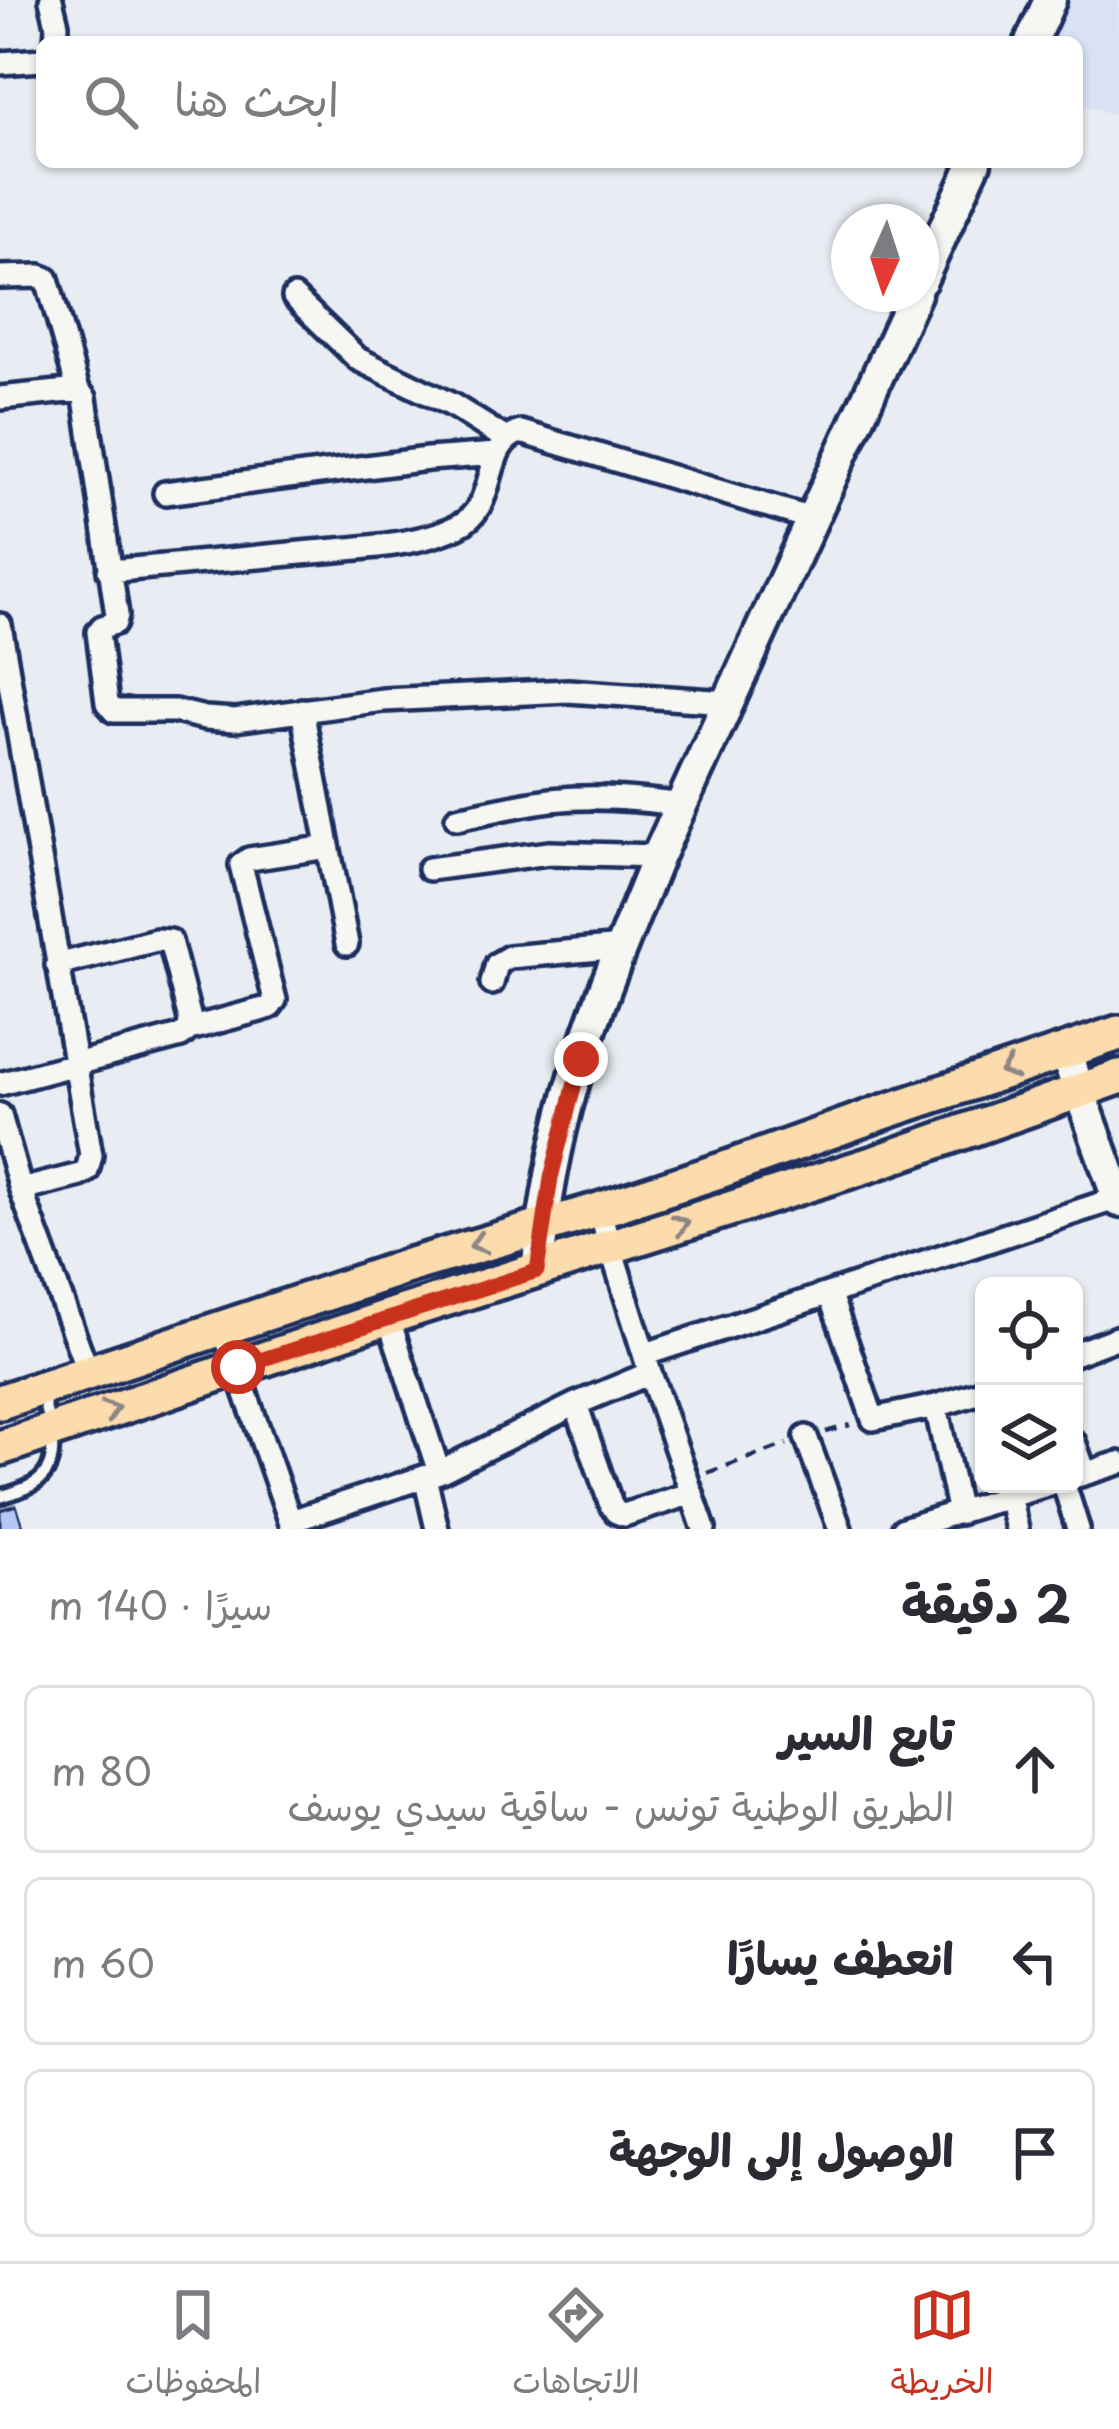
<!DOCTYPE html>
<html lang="ar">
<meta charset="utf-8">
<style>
:root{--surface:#fff;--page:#f2f2f3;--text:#2b2b33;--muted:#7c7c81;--line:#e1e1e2;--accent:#c8321e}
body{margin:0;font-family:"Playpen Sans","Playpen Sans Arabic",sans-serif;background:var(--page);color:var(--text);direction:rtl}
.controls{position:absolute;right:36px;bottom:36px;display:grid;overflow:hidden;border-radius:18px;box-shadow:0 3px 9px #0004}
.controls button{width:108px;height:108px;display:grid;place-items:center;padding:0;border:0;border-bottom:3px solid var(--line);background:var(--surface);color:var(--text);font:60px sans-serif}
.compass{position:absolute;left:831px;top:204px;width:108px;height:108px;border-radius:50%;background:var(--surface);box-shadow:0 3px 9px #0004;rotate:183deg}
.stop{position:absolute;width:36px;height:36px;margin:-27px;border:9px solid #c8321e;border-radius:50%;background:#fff}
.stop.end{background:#c8321e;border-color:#fff;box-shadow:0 3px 12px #0008}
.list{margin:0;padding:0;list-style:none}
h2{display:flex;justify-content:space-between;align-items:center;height:156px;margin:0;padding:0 48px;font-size:51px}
h2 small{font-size:39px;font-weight:400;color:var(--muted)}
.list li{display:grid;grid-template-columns:78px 1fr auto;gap:36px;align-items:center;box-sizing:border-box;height:168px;margin:0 24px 24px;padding:0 24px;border:3px solid var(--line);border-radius:18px}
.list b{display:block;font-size:45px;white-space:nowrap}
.list p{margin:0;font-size:39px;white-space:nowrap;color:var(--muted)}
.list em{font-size:39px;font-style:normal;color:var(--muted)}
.icon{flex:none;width:66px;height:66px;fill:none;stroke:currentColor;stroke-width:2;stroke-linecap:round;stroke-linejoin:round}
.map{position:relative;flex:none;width:1119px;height:1529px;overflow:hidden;direction:ltr}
.search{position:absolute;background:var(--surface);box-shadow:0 3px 9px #0004;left:36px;right:36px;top:36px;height:132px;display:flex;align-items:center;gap:30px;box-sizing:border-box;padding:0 42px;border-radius:18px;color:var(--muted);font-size:45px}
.sheet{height:732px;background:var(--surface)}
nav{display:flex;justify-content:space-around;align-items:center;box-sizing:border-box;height:168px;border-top:3px solid var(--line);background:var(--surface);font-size:33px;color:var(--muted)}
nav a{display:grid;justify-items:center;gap:6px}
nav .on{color:var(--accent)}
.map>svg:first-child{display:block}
.built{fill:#d9e2f4}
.building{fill:#b3c8f7;stroke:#1b2f5e;stroke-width:3}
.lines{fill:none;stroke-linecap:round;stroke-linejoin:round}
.lane-casing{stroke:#1b2f5e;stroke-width:20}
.street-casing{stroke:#1b2f5e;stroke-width:30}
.secondary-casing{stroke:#1b2f5e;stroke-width:39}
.primary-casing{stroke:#1b2f5e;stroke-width:42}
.path{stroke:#1b2f5e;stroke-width:4.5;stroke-dasharray:12 9;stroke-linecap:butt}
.lane{stroke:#f6f6f2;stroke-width:10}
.street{stroke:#f6f6f2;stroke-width:21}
.secondary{stroke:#f6f6f2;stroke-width:30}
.primary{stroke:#fcdcac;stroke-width:33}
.oneway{stroke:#8c8685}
.route{stroke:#c8321e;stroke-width:15}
</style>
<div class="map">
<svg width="1119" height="1529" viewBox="0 0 1119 1529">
<rect width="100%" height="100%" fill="#e9edf3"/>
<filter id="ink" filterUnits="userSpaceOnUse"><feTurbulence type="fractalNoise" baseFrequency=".00833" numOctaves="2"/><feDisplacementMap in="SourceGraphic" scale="24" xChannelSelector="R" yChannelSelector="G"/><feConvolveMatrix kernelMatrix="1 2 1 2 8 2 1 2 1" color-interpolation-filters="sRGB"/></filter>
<g filter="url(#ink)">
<path class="built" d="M1068 0H1119V116L1077 103V42H1047Z"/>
<path class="building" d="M16 1505 24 1529H0V1510Z"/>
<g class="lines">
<g class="lane-casing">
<path id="lane" d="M0 1497C12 1493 28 1489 38 1481 64 1461 48 1419 41 1393"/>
</g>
<g class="street-casing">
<path id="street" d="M51 0 57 25 56 42
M0 63 42 60
M0 277 40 276 47 279 78 390
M294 297 358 359 452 405 506 439
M0 398 78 390 85 398 117 615 115 623 102 627 98 632 107 703 114 711H175L205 718 235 720 383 700 568 691 728 702
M165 493 428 459 497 454
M109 571C177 565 245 558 312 552 358 548 417 546 458 526 500 507 481 442 521 432L812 519
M0 625 91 1155 87 1171 80 1175 21 1190
M302 710 347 944
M457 818C488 812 519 804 551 800 595 795 639 799 683 805
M429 869 549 853 658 856
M492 983 497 964 509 957 622 947
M189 1029 260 1010 270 1007 275 1000 241 865 249 859 328 847
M0 1084 181 1036 189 1029 190 1019 170 941 156 940 57 965
M0 1115 21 1190 88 1372
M599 1210 650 1373 704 1529
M830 1295 873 1419 936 1406 984 1391
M388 1317 439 1472
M223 1328 293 1529
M646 1354 1118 1198
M1074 1354 1119 1337
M576 1404 611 1505 616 1512 624 1515 692 1493
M936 1406 959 1513
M806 1437 840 1529
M1074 1442 1085 1473
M425 1477 437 1529
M1074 1477 1119 1463
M1064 1484 1078 1529
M1009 1496 1017 1529
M291 1521 439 1472 576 1404 650 1373
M903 1529 1050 1484"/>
</g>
<g class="secondary-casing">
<path id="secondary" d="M1031 42 1050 0
M921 280 975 162
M1065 1051 1119 1201
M537 1271C544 1210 554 1148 571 1090 594 1010 627 933 658 856L915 294"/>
</g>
<g class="primary-casing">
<path id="primary" d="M0 1402 411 1265 599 1210 722 1170 881 1113 1119 1033
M0 1448 388 1317 875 1163 1119 1077"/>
</g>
<path class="path" d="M826 1432 850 1425
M707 1473 787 1444"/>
<use href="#lane" class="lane"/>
<use href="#street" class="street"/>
<use href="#secondary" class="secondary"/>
<use href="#primary" class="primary"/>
</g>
<defs><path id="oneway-chevron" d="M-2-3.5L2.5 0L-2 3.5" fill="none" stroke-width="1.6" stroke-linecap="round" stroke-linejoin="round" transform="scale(3)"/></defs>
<g class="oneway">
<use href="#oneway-chevron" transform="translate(1008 1070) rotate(161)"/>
<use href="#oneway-chevron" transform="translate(681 1224) rotate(-18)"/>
<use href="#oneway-chevron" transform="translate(478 1244) rotate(163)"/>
<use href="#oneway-chevron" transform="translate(111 1410) rotate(-19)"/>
</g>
</g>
<g class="lines" filter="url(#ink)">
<path class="route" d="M238 1367 537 1271 551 1178 581 1059"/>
</g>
</svg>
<div class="controls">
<button><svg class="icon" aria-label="locate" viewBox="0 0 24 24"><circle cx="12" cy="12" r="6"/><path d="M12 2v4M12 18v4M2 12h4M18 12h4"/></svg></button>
<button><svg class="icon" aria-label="layers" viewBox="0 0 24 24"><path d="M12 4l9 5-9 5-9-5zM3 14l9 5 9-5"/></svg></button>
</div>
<svg class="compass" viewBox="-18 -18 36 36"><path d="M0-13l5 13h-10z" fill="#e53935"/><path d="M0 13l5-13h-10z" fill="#7c7c81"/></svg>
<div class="stop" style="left:238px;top:1367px"></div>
<div class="stop end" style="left:581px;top:1059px"></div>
<div class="search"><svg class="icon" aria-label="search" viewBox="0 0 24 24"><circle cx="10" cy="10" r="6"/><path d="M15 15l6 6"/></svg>ابحث هنا</div>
</div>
<section class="sheet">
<h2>2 دقيقة<small>سيرًا · 140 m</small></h2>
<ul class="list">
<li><svg class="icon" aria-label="ahead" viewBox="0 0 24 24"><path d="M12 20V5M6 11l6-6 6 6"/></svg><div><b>تابع السير</b><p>الطريق الوطنية تونس - ساقية سيدي يوسف</p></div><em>80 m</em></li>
<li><svg class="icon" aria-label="left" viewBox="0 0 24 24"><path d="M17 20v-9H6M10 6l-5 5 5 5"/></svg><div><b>انعطف يسارًا</b></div><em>60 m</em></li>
<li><svg class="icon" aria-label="arrive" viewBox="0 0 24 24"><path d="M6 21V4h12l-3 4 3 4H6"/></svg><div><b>الوصول إلى الوجهة</b></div></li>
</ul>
</section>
<nav>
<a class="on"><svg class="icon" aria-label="map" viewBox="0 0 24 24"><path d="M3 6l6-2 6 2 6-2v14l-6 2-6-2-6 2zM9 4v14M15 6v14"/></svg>الخريطة</a>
<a><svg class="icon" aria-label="directions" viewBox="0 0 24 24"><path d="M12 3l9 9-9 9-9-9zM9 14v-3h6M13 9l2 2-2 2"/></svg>الاتجاهات</a>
<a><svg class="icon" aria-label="saved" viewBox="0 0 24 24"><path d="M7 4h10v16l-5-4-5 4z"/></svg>المحفوظات</a>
</nav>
